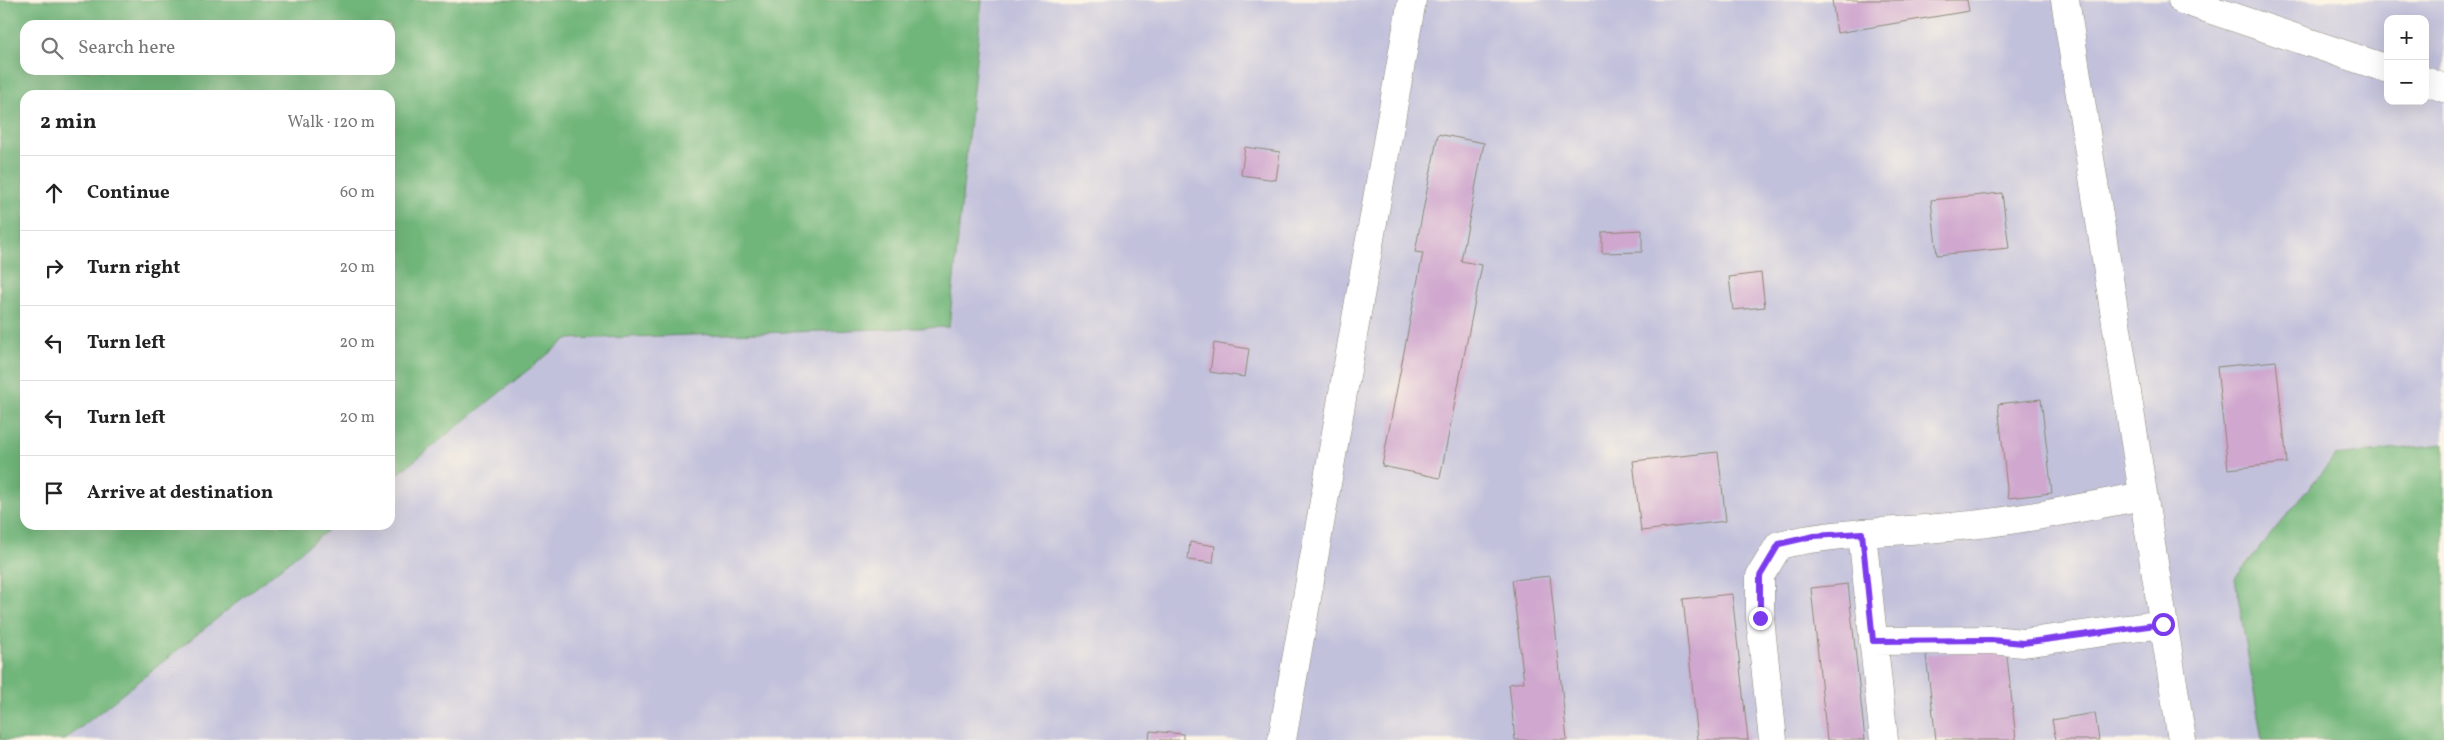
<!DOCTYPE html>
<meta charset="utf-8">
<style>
:root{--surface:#fff;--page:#f6f6f6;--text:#222;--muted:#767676;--line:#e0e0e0}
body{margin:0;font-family:Vollkorn,serif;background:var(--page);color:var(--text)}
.controls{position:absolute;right:15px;top:15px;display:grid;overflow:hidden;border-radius:10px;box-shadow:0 5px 20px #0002}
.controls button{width:45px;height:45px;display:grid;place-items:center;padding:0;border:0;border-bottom:1px solid var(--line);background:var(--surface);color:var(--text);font:25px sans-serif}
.stop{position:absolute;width:15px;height:15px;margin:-11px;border:4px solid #7c3aed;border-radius:50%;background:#fff}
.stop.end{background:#7c3aed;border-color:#fff;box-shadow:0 1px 5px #0008}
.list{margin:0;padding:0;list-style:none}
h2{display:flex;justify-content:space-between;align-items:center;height:65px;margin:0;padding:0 20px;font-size:21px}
h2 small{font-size:16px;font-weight:400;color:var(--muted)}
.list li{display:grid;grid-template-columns:32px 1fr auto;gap:15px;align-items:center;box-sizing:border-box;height:75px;padding:0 20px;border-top:1px solid var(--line)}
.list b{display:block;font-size:19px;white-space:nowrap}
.list em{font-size:16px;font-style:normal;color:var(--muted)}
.icon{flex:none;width:28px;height:28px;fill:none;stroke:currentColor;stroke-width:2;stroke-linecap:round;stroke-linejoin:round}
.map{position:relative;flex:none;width:2444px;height:740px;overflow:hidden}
.search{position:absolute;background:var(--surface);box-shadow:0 5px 20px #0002;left:20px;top:20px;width:375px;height:55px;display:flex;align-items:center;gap:12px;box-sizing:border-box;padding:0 18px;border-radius:15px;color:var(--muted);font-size:19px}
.panel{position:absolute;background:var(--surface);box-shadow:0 5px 20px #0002;left:20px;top:90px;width:375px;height:440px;border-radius:15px}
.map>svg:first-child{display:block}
.industrial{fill:#c2c1dc;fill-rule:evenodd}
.forest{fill:#70b579;stroke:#4e7052;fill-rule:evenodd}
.building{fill:#d0a8cf}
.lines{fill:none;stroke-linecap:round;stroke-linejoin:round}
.minor-casing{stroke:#8c8777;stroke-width:29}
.minor{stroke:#fff;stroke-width:28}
.route{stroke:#7c3aed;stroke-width:6}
</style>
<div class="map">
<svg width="2444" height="740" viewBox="0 0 2444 740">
<rect width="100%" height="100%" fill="#fcf5e5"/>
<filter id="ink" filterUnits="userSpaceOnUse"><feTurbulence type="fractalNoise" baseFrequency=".02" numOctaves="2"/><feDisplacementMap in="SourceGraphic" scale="10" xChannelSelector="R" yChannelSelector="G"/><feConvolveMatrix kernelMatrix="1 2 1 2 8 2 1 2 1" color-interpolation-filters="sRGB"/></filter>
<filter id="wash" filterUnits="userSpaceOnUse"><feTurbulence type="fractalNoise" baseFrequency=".0096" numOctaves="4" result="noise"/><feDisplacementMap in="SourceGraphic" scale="20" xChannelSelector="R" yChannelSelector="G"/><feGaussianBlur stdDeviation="1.12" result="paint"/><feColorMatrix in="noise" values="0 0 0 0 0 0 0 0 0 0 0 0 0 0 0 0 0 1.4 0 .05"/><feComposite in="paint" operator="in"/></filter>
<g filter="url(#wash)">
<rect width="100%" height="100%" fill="#ede3c3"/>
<path class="industrial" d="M982 0H2444V740H65L334 525H390V480L567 339 949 327ZM2388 19H2425V101H2388Z"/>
<path class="forest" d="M0 0H982L949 327 567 339 390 480V95H25V525H334L65 740H0ZM25 25H390V70H25Z
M2444 444V740H2262L2235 578 2335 456Z"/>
<g id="blocks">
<path class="building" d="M1832 0H1967L1969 11 1837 33Z
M1438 134 1484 143 1461 261 1482 265 1440 478 1382 466 1423 253 1415 252Z
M1245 147 1280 152 1276 180 1241 175Z
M2002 193 2009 248 1937 255 1931 200Z
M1642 230V252L1602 253V232Z
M1761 273 1765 307 1733 310 1729 277Z
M1214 343 1249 349 1245 377 1210 372Z
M2276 361 2287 463 2228 469 2217 367Z
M2041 399 2052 493 2008 498 1998 404Z
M1718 452 1726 521 1641 531 1633 461Z
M1190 542 1215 546 1213 563 1188 560Z
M1550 576 1567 740H1515L1509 684 1524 682 1512 580Z
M1848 584 1865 740H1827L1811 588Z
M1732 594 1748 740H1698L1683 599Z
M2006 647 2016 740H1936L1926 655Z
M2095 713 2099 740H2056L2052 720Z
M1150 731 1183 734V740H1149Z"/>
</g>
</g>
<g filter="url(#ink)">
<use href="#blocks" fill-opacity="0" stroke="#8c8777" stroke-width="1"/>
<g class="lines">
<g class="minor-casing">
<path id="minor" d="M2065 0 2182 740
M2182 0 2388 69
M2425 81 2444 88
M1862 533 1884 740
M1873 641 1991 640 2023 643 2163 624
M1282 740 1412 0
M1773 740 1760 618V576L1779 545C1835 532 1892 532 1950 527 2015 522 2079 508 2143 496"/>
</g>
<use href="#minor" class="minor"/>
</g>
</g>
<g class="lines" filter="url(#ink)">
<path class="route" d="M1760 618V576L1779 544 1814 536 1862 533 1873 641 1991 640 2023 643 2163 624"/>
</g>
</svg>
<div class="controls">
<button>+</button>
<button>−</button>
</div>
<div class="stop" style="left:2163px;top:624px"></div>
<div class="stop end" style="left:1760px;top:618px"></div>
<div class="search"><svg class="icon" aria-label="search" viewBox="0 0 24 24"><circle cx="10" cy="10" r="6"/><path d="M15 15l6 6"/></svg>Search here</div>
<section class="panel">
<h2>2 min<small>Walk · 120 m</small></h2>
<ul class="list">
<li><svg class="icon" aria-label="ahead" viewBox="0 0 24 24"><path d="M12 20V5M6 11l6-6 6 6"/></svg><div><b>Continue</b></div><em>60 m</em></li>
<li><svg class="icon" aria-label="right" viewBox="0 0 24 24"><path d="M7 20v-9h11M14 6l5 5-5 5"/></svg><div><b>Turn right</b></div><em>20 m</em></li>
<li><svg class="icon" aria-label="left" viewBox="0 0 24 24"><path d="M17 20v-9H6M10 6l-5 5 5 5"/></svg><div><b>Turn left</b></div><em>20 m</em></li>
<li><svg class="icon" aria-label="left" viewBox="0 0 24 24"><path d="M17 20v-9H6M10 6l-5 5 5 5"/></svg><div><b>Turn left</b></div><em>20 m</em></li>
<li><svg class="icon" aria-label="arrive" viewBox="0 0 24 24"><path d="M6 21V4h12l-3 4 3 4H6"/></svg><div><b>Arrive at destination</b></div></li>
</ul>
</section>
</div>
